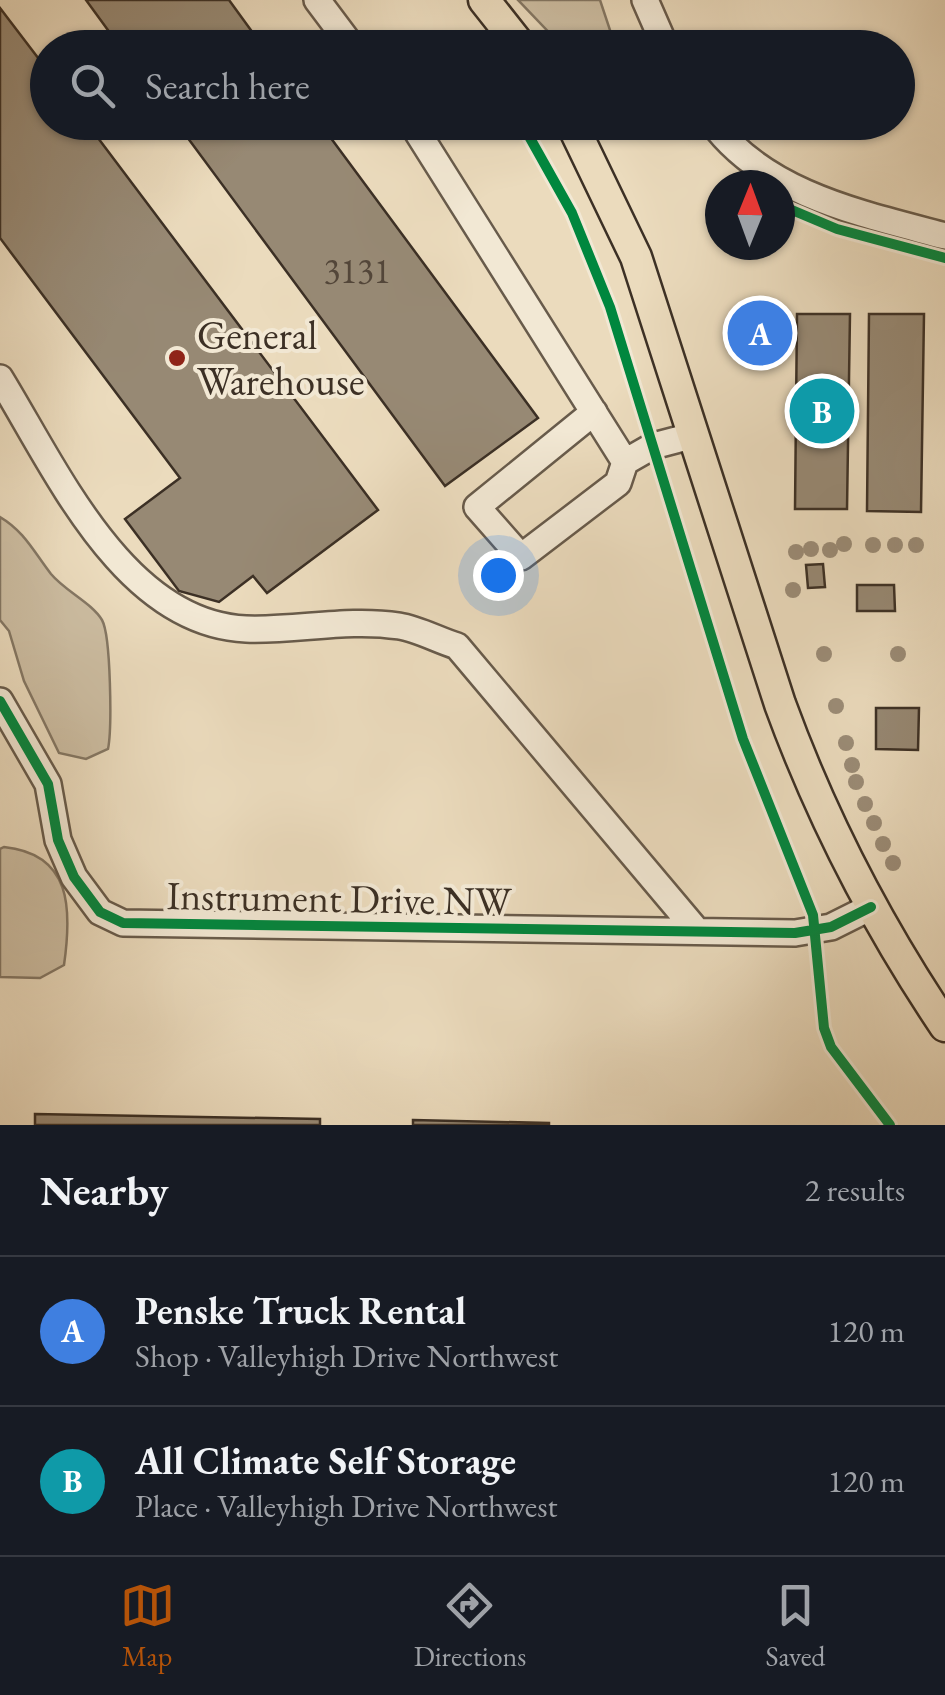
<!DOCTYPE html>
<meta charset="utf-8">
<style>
:root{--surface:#171b24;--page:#242831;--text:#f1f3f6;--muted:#9ea1a6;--line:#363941;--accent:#b45309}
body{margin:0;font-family:"EB Garamond",serif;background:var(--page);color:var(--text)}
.compass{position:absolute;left:705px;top:170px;width:90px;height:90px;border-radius:50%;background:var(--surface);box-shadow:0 2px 8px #0004;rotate:1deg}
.you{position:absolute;left:498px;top:575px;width:35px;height:35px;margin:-25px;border:8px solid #fff;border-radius:50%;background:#1a73e8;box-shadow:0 0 0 15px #1a73e833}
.badge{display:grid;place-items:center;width:65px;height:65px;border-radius:50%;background:var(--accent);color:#fff;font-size:32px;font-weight:700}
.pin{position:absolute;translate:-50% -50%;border:5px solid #fff;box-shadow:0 2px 10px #0006}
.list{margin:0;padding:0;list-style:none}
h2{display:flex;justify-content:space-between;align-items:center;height:130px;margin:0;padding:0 40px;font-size:42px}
h2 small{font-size:32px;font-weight:400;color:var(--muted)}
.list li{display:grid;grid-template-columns:65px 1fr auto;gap:30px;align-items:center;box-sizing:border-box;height:150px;padding:0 40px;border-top:2px solid var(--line)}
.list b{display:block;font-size:38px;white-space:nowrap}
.list p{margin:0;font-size:32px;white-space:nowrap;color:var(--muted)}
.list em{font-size:32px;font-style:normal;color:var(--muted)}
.icon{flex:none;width:55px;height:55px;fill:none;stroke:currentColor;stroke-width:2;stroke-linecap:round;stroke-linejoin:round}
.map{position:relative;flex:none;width:945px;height:1125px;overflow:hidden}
.search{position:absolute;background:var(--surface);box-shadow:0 2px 8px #0004;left:30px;right:30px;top:30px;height:110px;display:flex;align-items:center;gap:25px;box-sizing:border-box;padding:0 35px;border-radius:55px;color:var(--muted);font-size:38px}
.sheet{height:430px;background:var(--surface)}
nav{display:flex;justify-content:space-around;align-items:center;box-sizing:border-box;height:140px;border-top:2px solid var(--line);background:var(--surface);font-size:28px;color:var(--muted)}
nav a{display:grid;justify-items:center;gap:5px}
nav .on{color:var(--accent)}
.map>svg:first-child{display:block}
.green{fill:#cdbea3;stroke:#847764;stroke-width:2.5}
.building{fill:#978974;stroke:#3c3025;stroke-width:2.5}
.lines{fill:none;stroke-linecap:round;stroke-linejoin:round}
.minor-casing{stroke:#685b4b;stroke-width:30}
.major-casing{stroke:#3c3025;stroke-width:35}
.minor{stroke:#f2e8d4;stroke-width:25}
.major{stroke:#ebdbbd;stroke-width:30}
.cycleway-casing{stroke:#f2e8d4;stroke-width:16}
.cycleway{stroke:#00873e;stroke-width:10}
.tree{fill:#9b8c77}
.poi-dot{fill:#8f2418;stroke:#f2e8d4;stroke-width:4}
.labels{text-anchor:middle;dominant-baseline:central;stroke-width:8;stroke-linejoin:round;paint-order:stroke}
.number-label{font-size:35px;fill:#534639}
.poi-label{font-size:40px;fill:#3c3025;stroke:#f2e8d4;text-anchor:start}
.street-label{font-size:40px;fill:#3c3025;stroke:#f2e8d4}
</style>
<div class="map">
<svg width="945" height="1125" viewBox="0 0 945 1125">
<rect width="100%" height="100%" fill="#ebdbbd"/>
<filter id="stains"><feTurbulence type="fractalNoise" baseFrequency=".002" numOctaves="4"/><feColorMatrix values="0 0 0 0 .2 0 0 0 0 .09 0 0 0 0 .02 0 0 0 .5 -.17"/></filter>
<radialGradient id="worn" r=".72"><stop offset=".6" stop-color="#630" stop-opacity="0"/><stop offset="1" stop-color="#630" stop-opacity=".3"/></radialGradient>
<path class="green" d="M518 0H600L610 30 600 47H563Z
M0 517C24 531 34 552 51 574 65 591 92 603 102 620 111 636 112 729 108 749L86 759 59 753 24 681 9 631 0 620Z
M4 847C72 854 72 909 64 965L40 978 0 977V849Z"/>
<path class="building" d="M86 0H229L264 48H121Z
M0 8 48 71V122H86L378 510 267 593 253 576 219 602 179 591 125 519 180 478 0 238Z
M176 122H319L538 418 445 486Z
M797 314H850L847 509H795Z
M869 314H924L921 512 867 511Z
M770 319V346L750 347 749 320Z
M823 564 825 587 808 588 806 565Z
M857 585H894L895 611H857Z
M876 708H919L918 750 876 749Z
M35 1114 320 1119V1125H35Z
M413 1120 549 1123V1125H413Z"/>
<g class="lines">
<g class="minor-casing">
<path id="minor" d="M317 0 353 48
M645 0 666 48
M411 122 625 462 653 446 695 435
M712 122C766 195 864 214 945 236
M0 378C56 469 124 624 246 629 297 631 347 618 399 626 418 629 438 640 457 646L697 931
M594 412 477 507 521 557 618 483 625 462
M0 701 48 784 58 840 74 877 100 912 123 923 795 933 831 927 871 907"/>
</g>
<g class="major-casing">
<path id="major" d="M484 0 522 48
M571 122 636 257 780 704C822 819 877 925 945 1026"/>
</g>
<use href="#minor" class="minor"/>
<use href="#major" class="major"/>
<g class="cycleway-casing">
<path id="cycleway" d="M521 122 572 213 610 307 743 739 813 915 824 1028 831 1047 890 1125
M780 205 837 229 945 258
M0 701 48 784 58 840 74 877 100 912 123 923 795 933 831 927 871 907"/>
</g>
<use href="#cycleway" class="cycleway"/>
</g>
<g class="tree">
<circle cx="844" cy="544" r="8"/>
<circle cx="873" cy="545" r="8"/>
<circle cx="895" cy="545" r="8"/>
<circle cx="916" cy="545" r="8"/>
<circle cx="811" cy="549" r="8"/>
<circle cx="830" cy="550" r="8"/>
<circle cx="796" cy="552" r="8"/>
<circle cx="793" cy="590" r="8"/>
<circle cx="824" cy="654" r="8"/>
<circle cx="898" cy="654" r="8"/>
<circle cx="836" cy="706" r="8"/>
<circle cx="846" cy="743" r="8"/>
<circle cx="852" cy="765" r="8"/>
<circle cx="856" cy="782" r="8"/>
<circle cx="865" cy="804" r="8"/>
<circle cx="874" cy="823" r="8"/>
<circle cx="883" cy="844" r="8"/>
<circle cx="893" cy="863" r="8"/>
</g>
<circle class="poi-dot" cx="177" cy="358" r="10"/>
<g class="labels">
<g class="number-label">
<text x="357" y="270">3131</text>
</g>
<g class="poi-label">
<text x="197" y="335">General<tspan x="197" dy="46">Warehouse</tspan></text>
</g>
<g class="street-label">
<text transform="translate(339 898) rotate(1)">Instrument Drive NW</text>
</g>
</g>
<rect width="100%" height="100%" filter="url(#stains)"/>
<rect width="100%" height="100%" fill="url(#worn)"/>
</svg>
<svg class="compass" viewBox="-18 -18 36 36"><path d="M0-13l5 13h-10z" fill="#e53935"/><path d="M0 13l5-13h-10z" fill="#9ea1a6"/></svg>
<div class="you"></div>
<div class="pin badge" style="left:760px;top:333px;background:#3f7fe0">A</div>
<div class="pin badge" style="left:822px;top:411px;background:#0f9aa8">B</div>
<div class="search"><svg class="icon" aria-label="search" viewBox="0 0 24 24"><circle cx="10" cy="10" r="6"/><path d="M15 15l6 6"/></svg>Search here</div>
</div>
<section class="sheet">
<h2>Nearby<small>2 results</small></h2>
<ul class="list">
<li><span class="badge" style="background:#3f7fe0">A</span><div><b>Penske Truck Rental</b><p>Shop · Valleyhigh Drive Northwest</p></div><em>120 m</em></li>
<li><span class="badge" style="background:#0f9aa8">B</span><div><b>All Climate Self Storage</b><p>Place · Valleyhigh Drive Northwest</p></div><em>120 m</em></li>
</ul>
</section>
<nav>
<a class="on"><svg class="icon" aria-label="map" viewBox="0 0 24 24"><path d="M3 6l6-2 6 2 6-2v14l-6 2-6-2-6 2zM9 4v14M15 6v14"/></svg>Map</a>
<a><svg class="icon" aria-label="directions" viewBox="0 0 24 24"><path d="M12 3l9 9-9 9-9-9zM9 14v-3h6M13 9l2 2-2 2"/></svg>Directions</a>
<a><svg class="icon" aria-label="saved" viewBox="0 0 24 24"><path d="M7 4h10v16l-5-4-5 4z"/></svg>Saved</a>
</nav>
